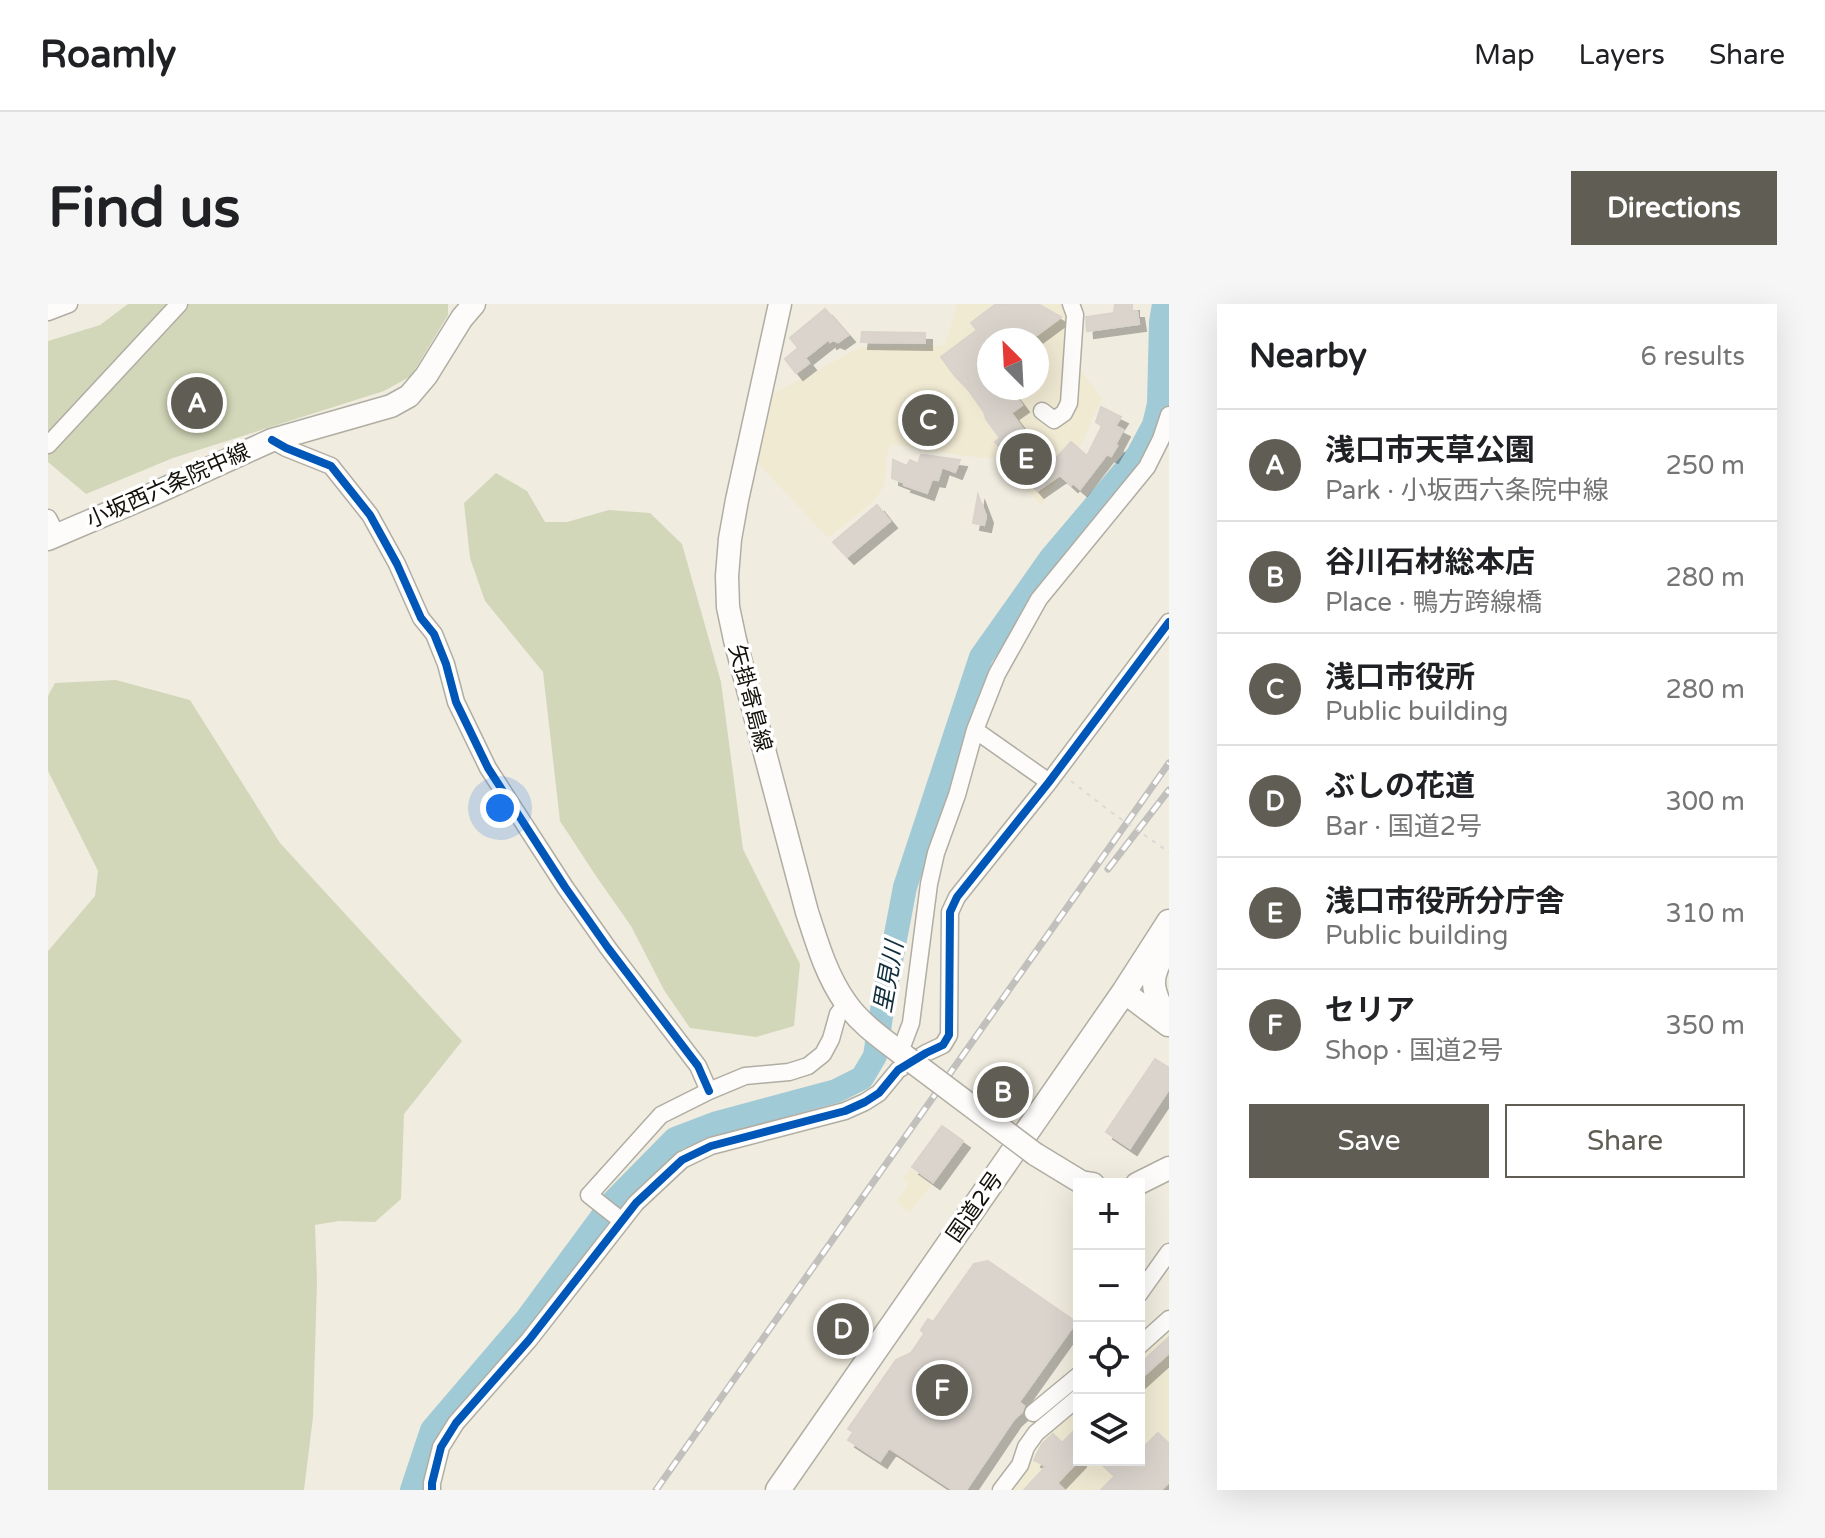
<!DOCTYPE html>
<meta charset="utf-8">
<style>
:root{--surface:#fff;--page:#f6f6f6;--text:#202124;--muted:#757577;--line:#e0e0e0;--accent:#605e54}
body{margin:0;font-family:"Varela Round","Noto Sans JP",sans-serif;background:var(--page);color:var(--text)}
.controls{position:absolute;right:24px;bottom:24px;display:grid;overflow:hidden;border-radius:0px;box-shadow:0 8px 32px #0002}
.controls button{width:72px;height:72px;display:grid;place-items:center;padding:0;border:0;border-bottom:2px solid var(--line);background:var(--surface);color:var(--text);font:40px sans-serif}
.compass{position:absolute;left:929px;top:24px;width:72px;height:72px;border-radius:50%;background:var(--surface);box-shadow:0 8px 32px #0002;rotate:336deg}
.you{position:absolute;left:452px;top:504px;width:28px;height:28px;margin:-20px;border:6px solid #fff;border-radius:50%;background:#1a73e8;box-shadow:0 0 0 12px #1a73e833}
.badge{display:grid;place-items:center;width:52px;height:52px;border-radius:50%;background:var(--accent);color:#fff;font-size:26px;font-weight:700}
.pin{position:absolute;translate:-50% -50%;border:4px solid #fff;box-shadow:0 2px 8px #0006}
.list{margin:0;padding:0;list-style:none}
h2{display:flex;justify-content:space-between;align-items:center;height:104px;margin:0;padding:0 32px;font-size:34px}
h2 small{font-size:26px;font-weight:400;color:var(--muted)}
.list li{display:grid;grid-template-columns:52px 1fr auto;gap:24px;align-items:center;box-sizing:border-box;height:112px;padding:0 32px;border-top:2px solid var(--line)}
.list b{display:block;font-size:30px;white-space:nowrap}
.list p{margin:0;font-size:26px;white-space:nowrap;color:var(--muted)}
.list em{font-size:26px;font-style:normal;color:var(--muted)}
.actions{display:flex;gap:16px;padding:24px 32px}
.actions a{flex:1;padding:18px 0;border:2px solid var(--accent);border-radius:0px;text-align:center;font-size:28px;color:var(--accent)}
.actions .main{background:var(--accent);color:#fff}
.icon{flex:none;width:44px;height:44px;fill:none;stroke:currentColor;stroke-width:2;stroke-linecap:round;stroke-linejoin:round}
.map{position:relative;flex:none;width:1121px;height:1186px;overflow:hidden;border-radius:0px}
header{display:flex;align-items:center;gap:48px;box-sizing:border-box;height:112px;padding:0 40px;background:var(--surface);border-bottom:2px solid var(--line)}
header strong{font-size:38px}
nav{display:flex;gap:44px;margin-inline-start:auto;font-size:28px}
.intro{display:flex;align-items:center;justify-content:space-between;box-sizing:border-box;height:192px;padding:0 48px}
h1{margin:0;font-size:56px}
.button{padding:20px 36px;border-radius:0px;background:var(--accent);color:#fff;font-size:28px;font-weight:700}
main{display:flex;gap:48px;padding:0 48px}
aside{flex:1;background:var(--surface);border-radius:0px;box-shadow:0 8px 32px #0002}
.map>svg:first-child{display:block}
.built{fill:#f1ead3;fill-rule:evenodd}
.green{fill:#d3d7b9}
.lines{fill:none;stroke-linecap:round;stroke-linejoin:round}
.river{stroke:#a1cad7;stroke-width:24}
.building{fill:#dad4cd;stroke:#d9d3cc;stroke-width:2;filter:url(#shadow)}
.minor-casing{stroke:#b0ada3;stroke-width:19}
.major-casing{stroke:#b0ada3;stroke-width:25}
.highway-casing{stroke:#b0ada3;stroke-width:27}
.path{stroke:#dbd9d6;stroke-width:2;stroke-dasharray:4 6;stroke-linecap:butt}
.minor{stroke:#fdfcfa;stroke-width:16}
.major{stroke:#fdfcfa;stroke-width:22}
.highway{stroke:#fdfcfa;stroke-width:24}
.rail-casing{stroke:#c1c0bd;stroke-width:7}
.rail{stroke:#fff;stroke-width:4;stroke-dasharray:12;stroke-linecap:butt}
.major-bridge-casing{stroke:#b0ada3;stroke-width:25;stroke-linecap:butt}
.path-bridge{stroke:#dbd9d6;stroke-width:2;stroke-dasharray:4 6;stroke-linecap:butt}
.major-bridge{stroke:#fdfcfa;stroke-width:22}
.cycleway-casing{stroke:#fff;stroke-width:13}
.cycleway{stroke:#0057b8;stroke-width:8}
.labels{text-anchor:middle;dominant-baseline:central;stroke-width:7;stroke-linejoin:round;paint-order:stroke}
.street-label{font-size:22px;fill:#131109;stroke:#fff}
.water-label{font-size:24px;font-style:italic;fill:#112f3a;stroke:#fff}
</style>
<header>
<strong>Roamly</strong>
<nav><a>Map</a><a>Layers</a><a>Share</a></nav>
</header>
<div class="intro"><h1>Find us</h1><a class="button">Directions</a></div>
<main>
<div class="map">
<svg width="1121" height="1186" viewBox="0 0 1121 1186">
<defs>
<filter id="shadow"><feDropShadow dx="7" dy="7" stdDeviation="0" flood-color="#0004"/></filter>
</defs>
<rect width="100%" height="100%" fill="#f0ecdf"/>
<path class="built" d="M909 0H1035L1033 67 1054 94 1034 139 993 201 949 153 932 154 842 140 838 155 837 175 835 184 826 197 780 234 707 156 721 92 813 43 897 41ZM941 36H989V84H941Z
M863 865 884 880 862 909 848 898 861 880 855 875Z
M1121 1028V1186H965L975 1174 994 1136 1031 1105V1156H1091V1055Z"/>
<path class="green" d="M80 0H400V11L363 72 336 87 125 154 38 190 0 158V37L52 21Z
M448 169 479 187 497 218H519L561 206 602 209 634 240 673 378 695 545 752 660 746 722 708 733 642 724 616 686 583 622 548 572 512 517 495 368 437 297 422 254 416 199Z
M68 376 142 396 232 539 414 737 356 810 353 895 327 918 291 917 267 921 269 976 265 1113 256 1186H0V647L47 592 50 567 0 467V392L7 379Z"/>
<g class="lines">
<path class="river" d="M364 1186 384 1126 478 1016 565 898 627 835 669 819 788 787 814 774 827 752 836 693 857 583 933 353 1003 254 1090 151 1106 121 1111 100 1113 18 1116 0"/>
</g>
<path class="building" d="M948 0H990L1013 13 982 36H941V84H961L974 101 963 109 1002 161 1023 138 1039 152 1054 122 1048 118 1053 103 1073 113 1067 122 1075 126 1067 141 1069 142 1063 152 1059 150 1032 185 1025 179 1023 181 1012 171 989 187 947 138 952 134 938 115 936 108 919 84 907 72 893 53 929 26 923 19Z
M1067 0H1084V7H1089L1091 20 1039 27 1038 13 1066 9Z
M777 5 800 31 790 38 785 36 782 38 781 35 757 54 761 59 748 69 737 55 750 44 742 34Z
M814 28 877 29V39L813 38Z
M873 151H876L912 156 907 168 894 163 890 176 884 175 879 189 856 181 857 179 844 174 845 156 859 162 862 156 870 160Z
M930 191 938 212 936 221 925 219Z
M829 201 842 217 799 253 785 238Z
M1107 755 1121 764V785L1082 844 1058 828Z
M960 763 976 774 953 807 937 795Z
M894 822 915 837 885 878 864 863Z
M940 957 1028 1018 971 1098 976 1102 974 1108 966 1115 918 1186H905L841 1144 832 1157 800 1136 805 1128 800 1125 848 1056 863 1049 876 1030 873 1026 880 1015 885 1018 926 960Z
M797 1007 812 1018 794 1044 778 1032Z
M1121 1033V1049L1091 1076V1061Z
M1031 1122V1156L1009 1179 1016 1186H976L998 1162 986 1156 994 1140 1005 1130 1014 1139Z
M1110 1129 1121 1140V1178L1113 1186H1053L1067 1172 1050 1156H1091V1148Z"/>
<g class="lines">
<g class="minor-casing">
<path id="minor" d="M0 8 21 0
M994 107 1006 116 1016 109 1021 99 1027 11 1023 0
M224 136 238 144 283 162 322 211 349 260 373 314 386 330 398 360 408 398 440 464 517 583 560 644 650 762 661 787
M0 141 131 0
M0 214 9 231
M927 426 1001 478
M852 748 863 719 881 580 888 549 909 491 927 426 949 370 991 295 1099 163 1113 135 1121 111
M574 917 541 891 613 811 661 787 697 772 741 768 760 762 775 750 783 735 790 710 798 700
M1091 990 1121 948
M1091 1042 1121 1015
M985 1109 1031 1071
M384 1186V1179L393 1143 408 1119 481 1036 588 899 634 856 663 842 797 807 817 798 831 789 850 766 878 749 895 741 901 731 902 608 909 593 1001 478 1121 318
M953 1186 972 1161 978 1143 988 1129 1031 1093"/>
</g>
<g class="major-casing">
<path id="major" d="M732 0 689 196 682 235 679 272 680 303 687 336 759 608C769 639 779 673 798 699 813 721 838 737 858 753
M0 235 103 191 224 136 343 102 361 92 378 72 414 14 426 0
M1121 642C1099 675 1103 684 1121 718
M1076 688 1120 721
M987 850 1033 878 1045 880
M1089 880 1121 864"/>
</g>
<g class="highway-casing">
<path id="highway" d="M730 1186 1076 688 1121 618"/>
</g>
<path class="path" d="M1023 477 1063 508"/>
<use href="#minor" class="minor"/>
<use href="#major" class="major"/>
<use href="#highway" class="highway"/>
<g class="rail-casing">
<path id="rail" d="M1060 565 1121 486
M608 1186 1121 459"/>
</g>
<use href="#rail" class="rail"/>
<g class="major-bridge-casing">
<path id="major-bridge" d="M858 753 987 850"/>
</g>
<path class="path-bridge" d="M1063 508 1121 548"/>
<use href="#major-bridge" class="major-bridge"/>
<g class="cycleway-casing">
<path id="cycleway" d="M224 136 238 144 283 162 322 211 349 260 373 314 386 330 398 360 408 398 440 464 517 583 560 644 650 762 661 787
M384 1186V1179L393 1143 408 1119 481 1036 588 899 634 856 663 842 797 807 817 798 831 789 850 766 878 749 895 741 901 731 902 608 909 593 1001 478 1121 318"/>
</g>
<use href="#cycleway" class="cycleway"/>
</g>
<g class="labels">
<g class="street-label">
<text transform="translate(120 182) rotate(-24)">小坂西六条院中線</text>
<text transform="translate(702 394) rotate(75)">矢掛寄島線</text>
<text transform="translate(927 903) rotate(-55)">国道2号</text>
</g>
<g class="water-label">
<text transform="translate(841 673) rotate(-80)">里見川</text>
</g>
</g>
</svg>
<div class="controls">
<button>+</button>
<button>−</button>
<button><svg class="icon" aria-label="locate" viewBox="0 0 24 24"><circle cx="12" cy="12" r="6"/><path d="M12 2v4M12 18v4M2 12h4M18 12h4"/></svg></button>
<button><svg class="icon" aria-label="layers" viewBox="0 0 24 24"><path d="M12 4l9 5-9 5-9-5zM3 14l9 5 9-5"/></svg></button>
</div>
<svg class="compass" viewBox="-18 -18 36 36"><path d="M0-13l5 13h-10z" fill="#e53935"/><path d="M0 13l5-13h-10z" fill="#757577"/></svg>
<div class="you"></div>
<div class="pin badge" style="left:149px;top:99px">A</div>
<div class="pin badge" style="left:955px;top:788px">B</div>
<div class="pin badge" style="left:880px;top:116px">C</div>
<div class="pin badge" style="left:795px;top:1025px">D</div>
<div class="pin badge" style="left:978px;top:155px">E</div>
<div class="pin badge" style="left:894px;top:1086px">F</div>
</div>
<aside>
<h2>Nearby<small>6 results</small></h2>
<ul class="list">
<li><span class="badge">A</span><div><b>浅口市天草公園</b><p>Park · 小坂西六条院中線</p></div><em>250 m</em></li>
<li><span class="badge">B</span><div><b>谷川石材総本店</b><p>Place · 鴨方跨線橋</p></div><em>280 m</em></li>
<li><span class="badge">C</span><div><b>浅口市役所</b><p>Public building</p></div><em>280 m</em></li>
<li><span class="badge">D</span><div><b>ぶしの花道</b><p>Bar · 国道2号</p></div><em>300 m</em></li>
<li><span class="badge">E</span><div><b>浅口市役所分庁舎</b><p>Public building</p></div><em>310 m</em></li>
<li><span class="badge">F</span><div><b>セリア</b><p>Shop · 国道2号</p></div><em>350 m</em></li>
</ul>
<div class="actions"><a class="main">Save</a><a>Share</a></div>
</aside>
</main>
